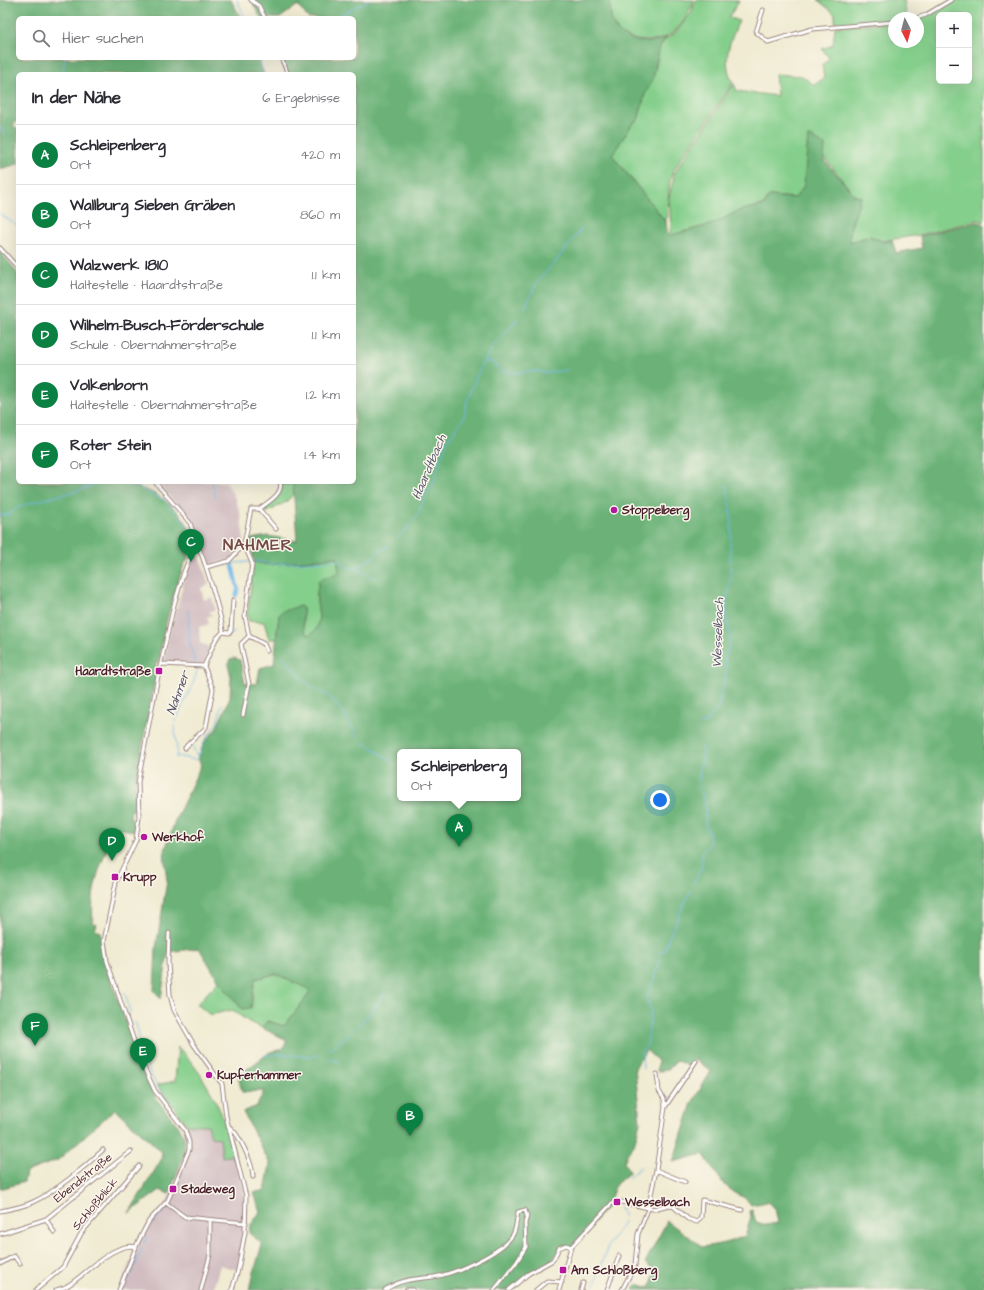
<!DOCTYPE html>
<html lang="de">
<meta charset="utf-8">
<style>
:root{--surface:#fff;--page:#f2f2f3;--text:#2b2b33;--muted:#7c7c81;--line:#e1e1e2;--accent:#0b8043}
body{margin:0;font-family:"Architects Daughter",sans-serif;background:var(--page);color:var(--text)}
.controls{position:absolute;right:12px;top:12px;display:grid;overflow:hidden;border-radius:6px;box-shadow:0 4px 16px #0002}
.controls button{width:36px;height:36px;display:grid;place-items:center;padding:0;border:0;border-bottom:1px solid var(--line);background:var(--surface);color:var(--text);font:20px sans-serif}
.compass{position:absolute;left:888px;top:12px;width:36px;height:36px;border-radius:50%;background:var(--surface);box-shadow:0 4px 16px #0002;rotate:174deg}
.you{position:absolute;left:660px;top:800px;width:14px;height:14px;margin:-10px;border:3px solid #fff;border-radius:50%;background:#1a73e8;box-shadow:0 0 0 6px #1a73e833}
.badge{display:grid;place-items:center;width:26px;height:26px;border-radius:50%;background:var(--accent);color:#fff;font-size:13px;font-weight:700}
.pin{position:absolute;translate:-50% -33px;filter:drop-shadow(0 1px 2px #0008)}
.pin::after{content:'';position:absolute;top:21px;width:14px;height:12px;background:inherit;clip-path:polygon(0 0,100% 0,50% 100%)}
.popup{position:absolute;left:397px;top:749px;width:124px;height:52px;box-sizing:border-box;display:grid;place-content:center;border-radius:6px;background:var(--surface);filter:drop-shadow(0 1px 3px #0005);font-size:13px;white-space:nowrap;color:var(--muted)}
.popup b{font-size:15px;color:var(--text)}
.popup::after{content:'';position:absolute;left:50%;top:100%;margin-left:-8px;border:8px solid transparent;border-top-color:var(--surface)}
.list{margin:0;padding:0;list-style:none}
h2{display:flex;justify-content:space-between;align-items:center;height:52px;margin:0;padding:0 16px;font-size:17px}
h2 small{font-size:13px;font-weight:400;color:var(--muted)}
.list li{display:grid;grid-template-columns:26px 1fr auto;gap:12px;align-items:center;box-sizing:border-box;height:60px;padding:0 16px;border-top:1px solid var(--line)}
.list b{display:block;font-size:15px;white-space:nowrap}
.list p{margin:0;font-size:13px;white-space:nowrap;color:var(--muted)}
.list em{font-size:13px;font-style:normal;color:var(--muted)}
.icon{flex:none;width:22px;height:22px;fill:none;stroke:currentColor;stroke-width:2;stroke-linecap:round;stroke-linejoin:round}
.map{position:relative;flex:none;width:984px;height:1290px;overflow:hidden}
.search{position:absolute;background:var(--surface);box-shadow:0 4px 16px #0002;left:16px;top:16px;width:340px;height:44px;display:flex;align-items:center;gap:10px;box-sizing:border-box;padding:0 14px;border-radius:6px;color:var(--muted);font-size:15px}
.panel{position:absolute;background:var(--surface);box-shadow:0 4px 16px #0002;left:16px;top:72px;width:340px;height:412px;border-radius:6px}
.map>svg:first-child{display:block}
.industrial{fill:#d2bec2}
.green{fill:#85cf8c;stroke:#68775c;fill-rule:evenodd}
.forest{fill:#6cb278;stroke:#5b6852;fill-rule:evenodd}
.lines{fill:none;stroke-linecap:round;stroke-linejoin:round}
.stream{stroke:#70b8e8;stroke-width:1}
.canal{stroke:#70b8e8;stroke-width:3.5}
.street-casing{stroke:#9d857e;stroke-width:5}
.street{stroke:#fff;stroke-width:3}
.poi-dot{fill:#b5179e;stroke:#fbf7ec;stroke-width:1.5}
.labels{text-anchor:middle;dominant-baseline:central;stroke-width:3;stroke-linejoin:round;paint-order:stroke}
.poi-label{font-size:12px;font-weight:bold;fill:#4a1f2b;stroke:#fbf7ec;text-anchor:start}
.street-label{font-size:12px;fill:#4a1f2b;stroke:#fbf7ec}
.water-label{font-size:13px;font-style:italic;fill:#57556d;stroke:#fbf7ec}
.district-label{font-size:16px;font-weight:bold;letter-spacing:1px;fill:#754a46;stroke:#fbf7ec}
</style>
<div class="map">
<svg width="984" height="1290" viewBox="0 0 984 1290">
<rect width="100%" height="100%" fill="#fbf7ec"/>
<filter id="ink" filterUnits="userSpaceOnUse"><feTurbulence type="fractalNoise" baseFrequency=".025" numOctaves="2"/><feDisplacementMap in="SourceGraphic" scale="8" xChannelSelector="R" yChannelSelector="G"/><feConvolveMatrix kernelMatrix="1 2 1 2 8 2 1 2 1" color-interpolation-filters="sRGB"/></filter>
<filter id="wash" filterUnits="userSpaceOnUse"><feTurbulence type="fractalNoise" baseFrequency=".012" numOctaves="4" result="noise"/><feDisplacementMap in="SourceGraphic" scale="16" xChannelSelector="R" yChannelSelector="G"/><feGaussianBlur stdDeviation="0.9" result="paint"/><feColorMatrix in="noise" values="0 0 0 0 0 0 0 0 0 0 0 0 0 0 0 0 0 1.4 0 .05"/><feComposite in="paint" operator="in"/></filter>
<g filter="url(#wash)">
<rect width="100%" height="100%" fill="#f0ebd2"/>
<path class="industrial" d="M159 482H226L236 500 241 517 244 541 231 559 207 565 195 524 171 499Z
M197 549 209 585 201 588 204 600 212 597 215 609 209 612 212 615 207 617 209 624 199 627 200 643 210 647 204 663 199 665 167 663 164 661 170 632 188 568Z
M208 1125 235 1155 244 1189 246 1215 238 1270 220 1265 213 1290H119L146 1227 166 1203 188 1154 189 1142 182 1126Z"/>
<path class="green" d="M610 0H694C683 30 665 47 632 39 625 38 614 29 612 21 610 15 611 7 610 0Z
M696 0 739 1 729 17 739 21C730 41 721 60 733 83L673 171 670 180 666 222 612 155 633 123 638 120 645 94 653 79 661 43 677 31 691 13Z
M818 0H904L907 18H894V21L835 25V14Z
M953 0H984V222L978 220 920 235 882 241 870 236 849 242 850 229 861 197 855 196 808 137 804 186 795 198 770 196 764 205 738 211 713 224 668 236 671 229 669 198 675 172 734 84 737 91 777 96 775 74 802 76 814 85 824 78 822 65 829 58 822 49 833 45 835 27 894 23V42H918V19ZM939 15H969V81H939Z
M293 483 294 494 286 502 266 513 262 509C271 502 279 496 282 485Z
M338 557 339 573 319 580C318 587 316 595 317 603 319 616 322 626 310 635L305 633 303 625V609L279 615 276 639H269L264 622 249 621 247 615 254 562 270 565Z
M276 974 311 990 307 997 284 1026 268 1021 262 1028 249 1022 232 1010 210 1015 197 1004 219 981 242 1009 251 1007 255 979Z
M178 1047C207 1077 225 1115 235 1155L222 1157 220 1138 211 1137 208 1125H187L157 1085 175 1081Z"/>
<path class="forest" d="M0 0H231L241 18H18V58H258L264 74H18V119L13 125 18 130V164L0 169Z
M253 0H610C611 7 610 16 612 22 620 42 651 47 667 37L659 48 653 79 645 94 638 120 633 123 612 155 666 222 668 236 713 224 738 211 764 205 769 196 795 198 804 186 808 137H811L825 145 824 160 855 196 861 197 850 229V242L870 236 884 242 892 240 896 253 922 248 920 236 977 222 984 224V1290H633L637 1284 650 1288 655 1271 645 1263 667 1221 703 1247 726 1243 745 1236 751 1217 750 1211 752 1210 756 1222 766 1225 778 1223 775 1208 767 1202 751 1205C744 1195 742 1198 733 1192 721 1184 712 1166 703 1154L673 1162 692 1103 711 1071 695 1059 689 1067 676 1060C671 1069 667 1071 657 1071L658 1061 646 1050 635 1068 640 1122 634 1145 627 1154 624 1163 630 1172 616 1184 607 1207 571 1247 562 1245 553 1260 528 1274 509 1290H249L262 1244 249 1233 250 1226 260 1212 254 1192 265 1191 270 1164 243 1112 257 1106 264 1091 242 1092 238 1076 270 1052 283 1049 287 1040 262 1028 267 1021 284 1026 307 997 310 990 276 974 255 979 251 1008 242 1009 219 981 199 948 168 952 161 999 154 990 156 948 167 881 164 853 175 821 201 765 198 758 204 743 216 729 230 698 231 676 228 664 230 659 234 658 240 660 245 683 257 684 260 668 274 664 279 615 283 611 300 606 303 608V625L305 633 310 635C322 626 319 616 317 602 316 595 318 587 319 580L339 573 337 557 270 565 254 562 250 539 268 536 297 541 293 483 282 485 283 482H354V74H288L280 58H354V18H308L298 5 280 18H261L254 6ZM400 752H518V798H400Z
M0 251 18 274V482H125V484C131 486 137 487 143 489 162 495 190 517 192 539 194 552 184 562 181 573 171 602 163 632 159 663L156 662V675L135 783 136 810H131L130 818 135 819 134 831 116 828C101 864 90 883 93 923L97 924 95 930 100 932 106 964 142 1070 157 1100 180 1128 184 1137 185 1152 169 1194 160 1190 129 1213 161 1160 162 1152 115 1109 58 1160 26 1172 24 1182 0 1189Z"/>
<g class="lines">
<path class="stream" d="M237 0 245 18
M335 18 369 0
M260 58 262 73
M63 74 65 58
M0 127 5 135
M0 214 18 226
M524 310 531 294 539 279 557 260 582 228
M484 361 492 362 497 368
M499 371 513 373 536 371 545 373 567 370
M212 482 215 497
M0 515H8L19 507 33 502 81 490 93 485 112 482 138 486 146 492 165 500 191 530
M398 538 416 518 427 493 432 487 446 443 464 417 467 401 480 368 494 345 518 319
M254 561 271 564 328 561C343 556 340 567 353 569L365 563 389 545
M234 563 249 562
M357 569 375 579
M188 610 190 645 196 664
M230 635 235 632
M283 656C292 666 300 678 311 686 317 691 326 693 332 699 343 710 350 724 358 737
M700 725 708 721 718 708 726 674 725 658 729 647 730 637 726 613 727 596 731 580 730 547 732 522 727 485
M191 743 198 758
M363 744H367L391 761
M176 756 197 760 205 740 217 723 222 704
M176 758C179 745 173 733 176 720 181 706 198 679 197 667
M694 883 702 866V852L710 844V835L705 824 706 803 698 785 700 776 699 769 703 761 701 745
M117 892 120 884
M125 992 130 1013
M135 1022C140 1033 139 1045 143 1056 149 1073 158 1088 168 1103
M330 1049C350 1035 374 1013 385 991
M264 1056C283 1050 299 1060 319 1055
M329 1059 339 1061
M643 1069 642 1052 647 1046 651 1011 646 998C653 986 654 974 660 963L658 954 666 949 668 939 690 892
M628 1178 641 1167
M153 1223 166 1208
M144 1243 147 1237
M128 1280 143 1247
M593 1290 608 1246 623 1223 624 1215 620 1207"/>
<path class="canal" d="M232 564 238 589 236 596"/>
</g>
</g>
<g filter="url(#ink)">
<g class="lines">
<g class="street-casing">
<path id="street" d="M251 0 259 6 265 18
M763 10 756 32 768 42 812 29 894 22
M917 18 926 15 951 0
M281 58 288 74
M0 248 18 268
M259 509C267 503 284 494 280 482
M206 567 229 561 244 544 251 509H259L276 529
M223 632 229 633 231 631 233 600
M249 636 264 644 267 651
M161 664 204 666 216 639 223 632C223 622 202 548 196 544
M243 715 249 684 241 644 249 636 245 616 252 563 244 544
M185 748C189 742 205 730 206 727L213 689 204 666
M169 933 168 963 170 995 174 1010 194 1045 222 1084 226 1116 246 1196 245 1232 238 1270 232 1290
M665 1107 696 1061
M228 1126C239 1132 253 1164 253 1177
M656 1170 685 1182
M166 1203 185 1217 246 1223
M0 1211C11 1209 23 1207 33 1202 55 1192 85 1167 103 1150
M46 1219 54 1232
M0 1234 46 1219 131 1151
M0 1264 14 1256 20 1264
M36 1290 63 1267 82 1232 139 1166
M56 1290C59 1289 64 1288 67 1286 84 1277 115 1240 136 1247
M119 1290 138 1242 149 1221 168 1200 189 1150V1142L185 1130 155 1091 140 1059 107 961 104 941 116 882 136 840 139 817 138 782 158 676 174 605 184 572 196 541 190 523 155 482
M201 1290 210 1255V1220
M385 1290C400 1279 417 1279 434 1277 454 1274 501 1253 512 1236 517 1230 516 1220 518 1212L525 1210 527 1216 525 1223 526 1247 516 1263 494 1290
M406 1290H413
M509 1290 528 1274 553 1260 559 1248 566 1245 571 1247
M536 1290 547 1281 562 1282
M559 1290 571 1247 612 1203 622 1202 653 1209 669 1205 673 1206 688 1219 697 1222 701 1217 702 1200 742 1210
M581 1290 583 1283
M607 1290 619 1256
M622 1290 635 1265 638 1234 648 1209 656 1170 665 1107 664 1099 659 1091 657 1074"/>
</g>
<use href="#street" class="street"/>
</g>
</g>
<g class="poi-dot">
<circle cx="614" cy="510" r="4"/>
<rect x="155" y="667" width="8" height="8" rx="2"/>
<circle cx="144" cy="837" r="4"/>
<rect x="111" y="873" width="8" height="8" rx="2"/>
<circle cx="209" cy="1075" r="4"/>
<rect x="169" y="1185" width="8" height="8" rx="2"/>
<rect x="613" y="1198" width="8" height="8" rx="2"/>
<rect x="559" y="1266" width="8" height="8" rx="2"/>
</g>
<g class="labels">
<g class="poi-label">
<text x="622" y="510">Stoppelberg</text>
<text x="151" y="671" text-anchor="end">Haardtstraße</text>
<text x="152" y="837">Werkhof</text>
<text x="123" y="877">Krupp</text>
<text x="217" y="1075">Kupferhammer</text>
<text x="181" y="1189">Stadeweg</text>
<text x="625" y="1202">Wesselbach</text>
<text x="571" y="1270">Am Schloßberg</text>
</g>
<g class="street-label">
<text transform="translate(83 1178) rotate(-39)">Ebendstraße</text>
<text transform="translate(95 1204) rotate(-50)">Schloßblick</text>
</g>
<g class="water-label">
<text transform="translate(429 467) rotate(-67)">Haardtbach</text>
<text transform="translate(718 633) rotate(-88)">Wesselbach</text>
<text transform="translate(178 693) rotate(-70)">Nahmer</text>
</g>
<g class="district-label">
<text x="258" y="545">NAHMER</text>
</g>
</g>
</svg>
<div class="controls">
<button>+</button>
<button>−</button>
</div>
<svg class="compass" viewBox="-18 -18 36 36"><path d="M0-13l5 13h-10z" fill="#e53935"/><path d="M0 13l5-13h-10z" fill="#7c7c81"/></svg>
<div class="you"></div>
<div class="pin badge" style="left:459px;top:847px">A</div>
<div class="popup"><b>Schleipenberg</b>Ort</div>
<div class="pin badge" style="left:410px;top:1136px">B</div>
<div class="pin badge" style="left:191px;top:562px">C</div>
<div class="pin badge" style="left:112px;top:861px">D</div>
<div class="pin badge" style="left:143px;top:1071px">E</div>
<div class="pin badge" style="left:35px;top:1046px">F</div>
<div class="search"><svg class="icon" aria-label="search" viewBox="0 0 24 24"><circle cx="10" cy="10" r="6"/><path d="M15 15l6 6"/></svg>Hier suchen</div>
<section class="panel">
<h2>In der Nähe<small>6 Ergebnisse</small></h2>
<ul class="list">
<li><span class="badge">A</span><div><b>Schleipenberg</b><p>Ort</p></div><em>420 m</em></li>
<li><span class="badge">B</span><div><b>Wallburg Sieben Gräben</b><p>Ort</p></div><em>860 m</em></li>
<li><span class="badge">C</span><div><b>Walzwerk 1810</b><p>Haltestelle · Haardtstraße</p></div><em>1.1 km</em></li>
<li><span class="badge">D</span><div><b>Wilhelm-Busch-Förderschule</b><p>Schule · Obernahmerstraße</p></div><em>1.1 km</em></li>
<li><span class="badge">E</span><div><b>Volkenborn</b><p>Haltestelle · Obernahmerstraße</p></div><em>1.2 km</em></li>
<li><span class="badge">F</span><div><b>Roter Stein</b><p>Ort</p></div><em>1.4 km</em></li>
</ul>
</section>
</div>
